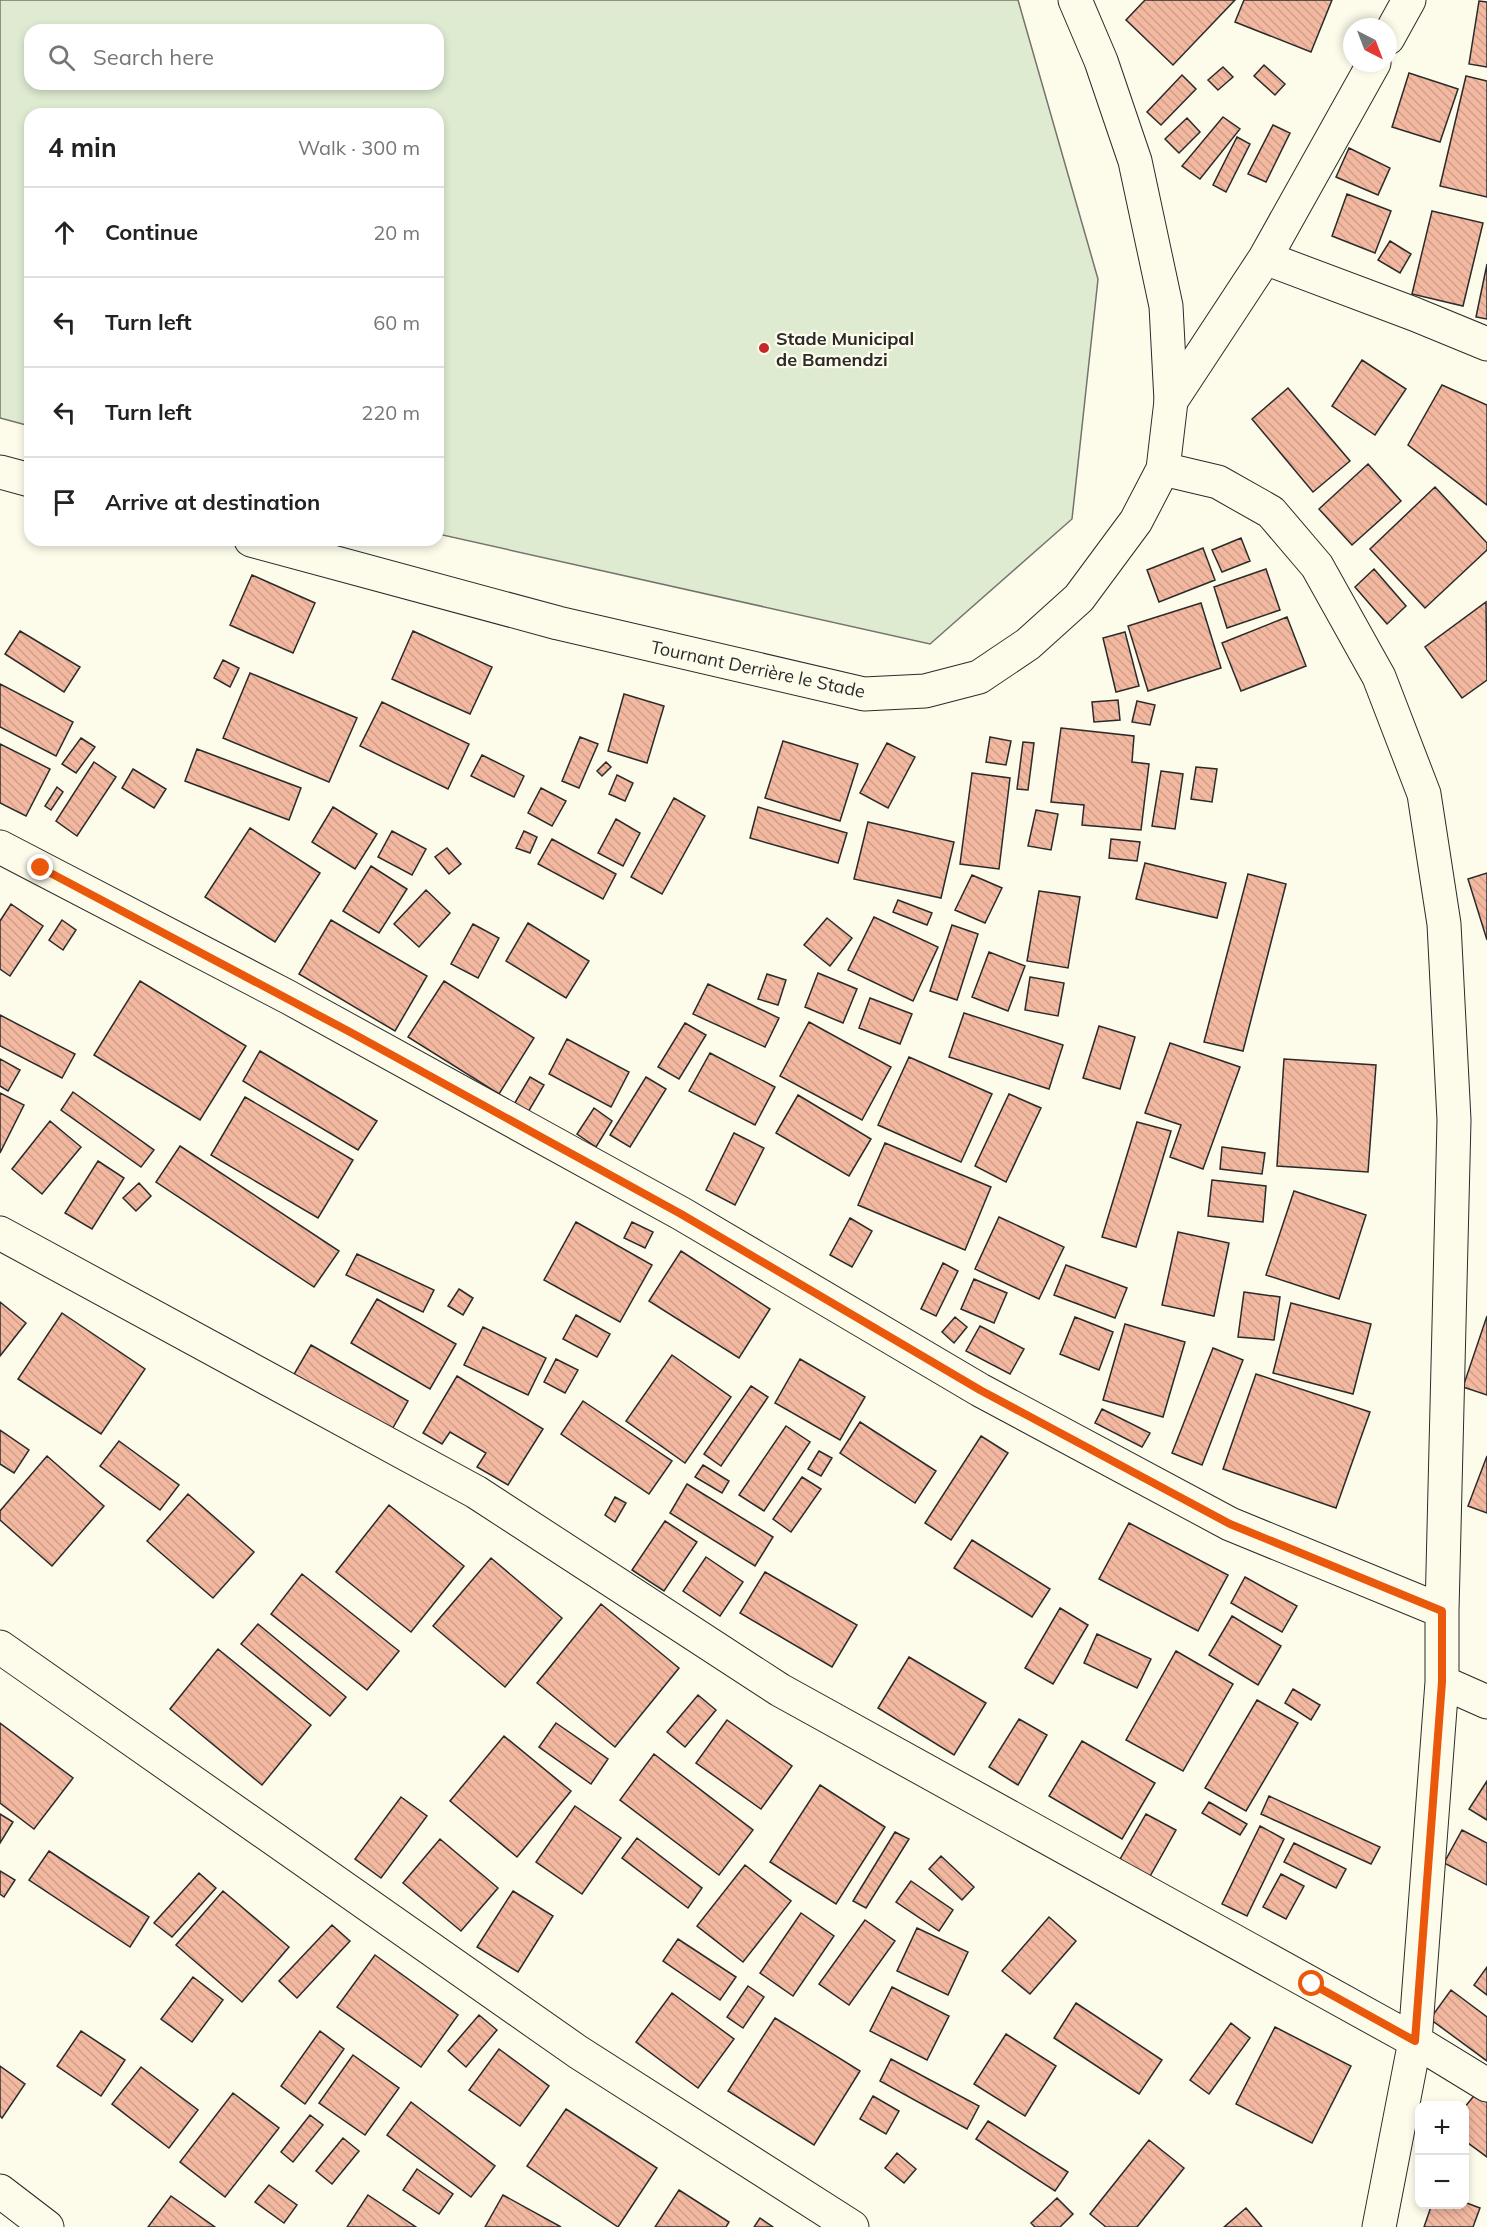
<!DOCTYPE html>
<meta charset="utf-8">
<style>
:root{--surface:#fff;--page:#f2f2f2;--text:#222;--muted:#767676;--line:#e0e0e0}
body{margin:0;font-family:Mulish,sans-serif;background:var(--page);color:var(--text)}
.controls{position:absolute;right:18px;bottom:18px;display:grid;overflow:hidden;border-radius:12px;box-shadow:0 3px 9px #0003}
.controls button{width:54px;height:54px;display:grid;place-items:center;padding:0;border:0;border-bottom:2px solid var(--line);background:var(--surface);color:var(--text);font:30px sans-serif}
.compass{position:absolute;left:1343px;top:18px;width:54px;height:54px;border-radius:50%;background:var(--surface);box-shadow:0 3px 9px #0003;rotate:138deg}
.stop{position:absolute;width:18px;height:18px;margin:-14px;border:4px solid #ea580c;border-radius:50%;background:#fff}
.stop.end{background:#ea580c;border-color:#fff;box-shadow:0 2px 6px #0008}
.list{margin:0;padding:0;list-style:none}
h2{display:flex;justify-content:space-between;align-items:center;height:78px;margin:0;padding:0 24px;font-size:26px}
h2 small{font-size:20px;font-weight:400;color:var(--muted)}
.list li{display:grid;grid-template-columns:39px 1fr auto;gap:18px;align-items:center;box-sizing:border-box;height:90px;padding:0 24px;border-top:2px solid var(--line)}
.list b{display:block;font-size:22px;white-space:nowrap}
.list em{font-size:20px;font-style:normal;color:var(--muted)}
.icon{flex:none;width:33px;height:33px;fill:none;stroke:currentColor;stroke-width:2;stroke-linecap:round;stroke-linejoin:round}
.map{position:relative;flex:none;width:1487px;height:2227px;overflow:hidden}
.search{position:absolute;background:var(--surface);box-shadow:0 3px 9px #0003;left:24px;top:24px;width:420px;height:66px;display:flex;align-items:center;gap:15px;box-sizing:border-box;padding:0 21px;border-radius:18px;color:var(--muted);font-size:22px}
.panel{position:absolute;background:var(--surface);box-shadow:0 3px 9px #0003;left:24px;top:108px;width:420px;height:438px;border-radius:18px}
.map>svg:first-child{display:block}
.grass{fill:#deebd1;stroke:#74746e;stroke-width:1.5;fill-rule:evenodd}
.building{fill:url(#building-back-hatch);stroke:#2b2b2b;stroke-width:1.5}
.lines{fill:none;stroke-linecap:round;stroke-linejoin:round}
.minor-casing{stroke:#2b2b2b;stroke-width:35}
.tertiary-casing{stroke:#2b2b2b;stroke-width:35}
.minor{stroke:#fdfbea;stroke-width:33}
.tertiary{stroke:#fdfbea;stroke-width:33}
.route{stroke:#ea580c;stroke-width:8}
.poi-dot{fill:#c62828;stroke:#fdfbea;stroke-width:2}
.labels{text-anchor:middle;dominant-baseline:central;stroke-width:4.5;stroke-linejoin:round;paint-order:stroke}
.poi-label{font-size:18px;font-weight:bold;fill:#2b2b2b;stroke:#fdfbea;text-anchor:start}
.street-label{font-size:18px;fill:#2b2b2b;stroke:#fdfbea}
</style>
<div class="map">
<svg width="1487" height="2227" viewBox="0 0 1487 2227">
<defs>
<pattern id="building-back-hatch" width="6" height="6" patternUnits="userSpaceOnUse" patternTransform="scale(1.5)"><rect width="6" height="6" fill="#f2b8a0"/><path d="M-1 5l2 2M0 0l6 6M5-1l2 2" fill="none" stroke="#d09e8a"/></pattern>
</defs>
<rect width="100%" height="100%" fill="#fdfbea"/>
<path class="grass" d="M0 0H1018L1098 279 1072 519 930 644 438 534V114H30V426L0 418ZM30 30H438V84H30Z"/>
<path class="building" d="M1145 0H1235L1173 65 1126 20Z
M1244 0H1332L1311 52 1235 22Z
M1479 1 1487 2V67L1469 64Z
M1264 65 1285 84 1275 95 1254 76Z
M1223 67 1233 77 1218 90 1208 80Z
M1409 73 1458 89 1440 142 1392 127Z
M1182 75 1196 89 1161 125 1147 112Z
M1466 76 1487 81V197L1440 186Z
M1223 117 1240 129 1200 179 1182 166Z
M1187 118 1200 132 1179 153 1165 139Z
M1273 125 1290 133 1266 182 1248 174Z
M1237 137 1250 144 1226 192 1213 185Z
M1349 148 1390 168 1378 195 1336 177Z
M1347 194 1391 211 1375 253 1332 236Z
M1432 211 1483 223 1463 306 1412 294Z
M1390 241 1411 254 1400 273 1378 260Z
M1487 264V319L1476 317Z
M1362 360 1406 389 1375 435 1332 406Z
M1442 385 1487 405V505L1408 445Z
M1288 388 1350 461 1313 492 1252 419Z
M1368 464 1401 501 1352 545 1319 509Z
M1435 487 1487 543V550L1425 608 1370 549Z
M1241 538 1250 561 1222 572 1212 550Z
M1203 548 1215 580 1159 602 1147 570Z
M1266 569 1280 610 1227 628 1214 587Z
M1374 569 1406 606 1387 624 1355 587Z
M252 575 315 603 293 653 230 625Z
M1486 602 1487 680 1462 698 1425 647Z
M1201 603 1221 668 1148 691 1128 626Z
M1287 617 1306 666 1241 691 1222 643Z
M20 631 80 667 64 692 5 654Z
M413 631 492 667 470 714 392 679Z
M1125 632 1139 686 1116 692 1103 638Z
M223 660 239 668 230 687 214 678Z
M250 673 357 718 329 782 223 738Z
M0 684 73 722 56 756 0 727Z
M624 694 664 706 647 763 608 751Z
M1118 700 1120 720 1094 722 1092 702Z
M1137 701 1155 705 1150 725 1132 722Z
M382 702 469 744 448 789 360 746Z
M1061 728 1134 736 1132 762 1149 764 1141 830 1082 825 1084 805 1051 802Z
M580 737 598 744 579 788 562 781Z
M990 737 1011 741 1006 765 986 762Z
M81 738 95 747 76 773 62 764Z
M783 741 858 764 840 821 765 798Z
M1023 742 1034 743 1028 790 1017 789Z
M887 743 915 757 888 808 860 793Z
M0 744 50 769 26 816 0 803Z
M197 749 301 788 289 820 185 781Z
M482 755 524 776 514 797 471 776Z
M94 762 116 777 77 836 56 821Z
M606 762 611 767 602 776 597 771Z
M1196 767 1217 769 1212 802 1191 799Z
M133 769 166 789 154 808 122 788Z
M1161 771 1183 774 1175 829 1152 826Z
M972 773 1010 778 999 869 960 864Z
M617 775 633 783 625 801 609 794Z
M57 787 63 792 51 810 45 806Z
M541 788 566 801 552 826 528 813Z
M674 798 705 816 662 894 631 877Z
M333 807 377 834 355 869 312 842Z
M758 807 847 833 838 863 750 838Z
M1036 810 1058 814 1051 850 1028 846Z
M616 819 640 833 623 866 598 853Z
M868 822 954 842 941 898 854 879Z
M250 828 320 873 275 942 205 897Z
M392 831 426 849 412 875 378 857Z
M524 831 537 837 530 853 516 848Z
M552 839 616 874 603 899 538 864Z
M1111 839 1140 842 1137 861 1109 858Z
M447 848 461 864 449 874 435 857Z
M1145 863 1226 883 1217 918 1136 899Z
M371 866 407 889 379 933 343 911Z
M1487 873V940L1468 879Z
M1248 874 1286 884 1243 1051 1204 1042Z
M972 875 1002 888 985 923 955 910Z
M426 890 450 913 419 947 394 924Z
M1039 891 1080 897 1068 968 1027 961Z
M898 900 932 913 927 925 893 912Z
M11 904 43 926 10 976 0 969V921Z
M874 917 938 947 913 1001 848 970Z
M827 918 852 938 830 966 804 945Z
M62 920 76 930 63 950 49 940Z
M331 920 427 976 395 1031 299 974Z
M528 923 589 961 566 998 506 961Z
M473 924 499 938 478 978 451 964Z
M952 925 978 934 957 1000 930 991Z
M989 952 1025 966 1008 1011 972 997Z
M818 973 857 989 843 1023 805 1007Z
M767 974 786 980 778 1005 758 999Z
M1030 977 1064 983 1058 1016 1025 1010Z
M140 981 246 1046 200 1120 94 1055Z
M444 981 534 1038 499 1094 408 1037Z
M708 984 779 1018 765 1047 693 1014Z
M870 998 912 1014 900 1044 859 1028Z
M964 1013 1063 1045 1049 1089 949 1057Z
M0 1015 75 1054 62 1078 0 1046Z
M809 1022 891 1067 862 1120 780 1076Z
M685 1023 706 1035 679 1079 658 1067Z
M1099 1026 1135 1037 1120 1089 1083 1078Z
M567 1039 629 1072 611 1107 549 1074Z
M1170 1043 1240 1067 1203 1169 1170 1157 1181 1125 1145 1113Z
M260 1051 377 1121 358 1150 243 1081Z
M710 1053 775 1087 755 1125 689 1091Z
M909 1057 992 1094 961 1162 878 1125Z
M0 1059 20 1070 8 1091 0 1086Z
M1284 1059 1376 1065 1368 1172 1277 1166Z
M530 1077 544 1085 527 1114 513 1106Z
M646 1077 666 1089 630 1147 610 1135Z
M73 1092 154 1150 141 1167 61 1110Z
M0 1093 24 1105 0 1153Z
M1009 1094 1041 1108 1006 1182 975 1166Z
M798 1095 871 1139 849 1176 776 1133Z
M245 1097 353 1160 318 1218 211 1155Z
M594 1108 612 1121 596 1147 577 1134Z
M50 1121 81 1147 42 1194 12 1169Z
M1137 1122 1171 1131 1136 1247 1102 1237Z
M734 1133 764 1148 735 1205 706 1190Z
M885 1143 991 1187 965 1250 858 1205Z
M180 1146 339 1251 314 1287 156 1182Z
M1222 1147 1265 1153 1262 1174 1220 1169Z
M98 1161 124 1178 92 1229 65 1213Z
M1212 1180 1266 1186 1263 1222 1208 1216Z
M139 1183 151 1196 136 1211 123 1198Z
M1294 1191 1366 1215 1339 1299 1266 1275Z
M999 1217 1064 1247 1039 1299 975 1269Z
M850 1218 872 1231 852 1267 830 1255Z
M576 1222 652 1265 620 1322 544 1280Z
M632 1222 653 1232 645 1248 624 1238Z
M1178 1232 1229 1243 1214 1316 1162 1305Z
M681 1251 770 1309 739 1358 649 1301Z
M357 1254 434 1290 423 1312 346 1275Z
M943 1263 958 1271 936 1316 921 1309Z
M1066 1265 1127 1288 1115 1318 1054 1295Z
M974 1279 1007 1293 994 1323 961 1309Z
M459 1289 473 1298 463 1315 448 1306Z
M1244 1292 1280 1297 1274 1340 1238 1337Z
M377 1299 456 1344 430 1389 351 1343Z
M0 1302 26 1323 0 1356Z
M1291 1303 1371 1324 1353 1394 1273 1373Z
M62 1313 145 1369 101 1434 18 1379Z
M576 1315 610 1334 597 1357 563 1339Z
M1487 1316V1395L1463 1387Z
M955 1317 967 1327 954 1343 942 1332Z
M1075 1317 1113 1332 1099 1370 1060 1354Z
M1125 1324 1185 1342 1163 1417 1103 1400Z
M980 1326 1024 1349 1010 1374 966 1351Z
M483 1327 546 1358 528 1395 464 1365Z
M311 1345 408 1401 390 1433 293 1376Z
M1213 1348 1243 1360 1202 1465 1172 1453Z
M672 1355 731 1397 685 1463 626 1421Z
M556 1359 578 1370 565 1393 544 1382Z
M800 1359 865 1397 840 1440 775 1403Z
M1256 1374 1370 1412 1336 1508 1223 1469Z
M457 1376 543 1429 508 1485 477 1467 486 1453 450 1432 442 1444 423 1433Z
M751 1386 768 1397 721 1466 704 1454Z
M583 1401 672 1461 649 1494 561 1434Z
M1102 1409 1150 1433 1142 1447 1095 1423Z
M860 1422 936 1471 915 1503 840 1453Z
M786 1426 810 1442 764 1511 739 1495Z
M0 1430 29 1450 14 1473 0 1464Z
M981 1436 1008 1453 951 1540 925 1523Z
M119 1441 179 1485 160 1510 100 1466Z
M819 1451 832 1458 821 1476 808 1469Z
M47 1456 104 1506 52 1566 0 1520V1511Z
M1487 1456V1513L1468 1506Z
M703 1465 729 1481 722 1493 695 1477Z
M802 1477 821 1489 791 1532 773 1519Z
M687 1484 773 1537 755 1566 670 1513Z
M188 1494 254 1552 213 1598 147 1541Z
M615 1497 626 1503 615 1522 605 1515Z
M389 1505 464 1566 411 1632 336 1572Z
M665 1521 697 1542 664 1591 632 1570Z
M1129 1523 1228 1575 1198 1631 1099 1579Z
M972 1540 1050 1589 1032 1617 954 1568Z
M706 1557 743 1582 720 1616 683 1591Z
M491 1558 562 1618 505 1687 433 1626Z
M765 1572 857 1625 832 1667 740 1613Z
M302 1574 399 1651 367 1690 271 1614Z
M1245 1577 1297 1606 1282 1632 1231 1603Z
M601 1604 679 1668 615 1747 537 1683Z
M1060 1608 1088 1625 1053 1684 1025 1668Z
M1232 1616 1281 1646 1258 1685 1209 1655Z
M258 1624 346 1697 330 1716 241 1644Z
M1097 1634 1151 1659 1137 1688 1084 1663Z
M218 1649 311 1725 262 1785 170 1709Z
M1176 1651 1233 1684 1183 1771 1126 1740Z
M909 1657 986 1703 954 1755 878 1708Z
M1293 1689 1320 1705 1311 1720 1285 1703Z
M698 1695 716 1710 685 1747 667 1732Z
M1257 1700 1298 1723 1246 1811 1205 1788Z
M1019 1719 1047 1735 1018 1785 989 1767Z
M727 1720 792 1766 761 1809 696 1763Z
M0 1723 73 1778 34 1829 0 1803Z
M556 1723 608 1759 591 1784 539 1747Z
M504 1736 571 1791 517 1857 450 1801Z
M1082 1741 1155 1783 1122 1839 1049 1796Z
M654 1754 753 1830 719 1875 620 1800Z
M1487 1781V1820L1469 1809Z
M820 1785 885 1827 836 1904 770 1862Z
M1269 1796 1380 1847 1371 1864 1261 1814Z
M401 1797 427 1816 381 1878 355 1859Z
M1209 1802 1247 1824 1240 1835 1202 1813Z
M575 1806 621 1838 582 1894 536 1862Z
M0 1814 13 1822 0 1843Z
M1146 1814 1176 1830 1149 1878 1119 1861Z
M1260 1826 1284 1839 1247 1916 1222 1904Z
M1462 1830 1487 1843V1885L1444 1863Z
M895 1832 909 1839 866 1908 853 1901Z
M637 1838 702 1888 688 1908 622 1858Z
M440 1839 498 1888 461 1931 403 1883Z
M1294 1843 1346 1869 1336 1888 1284 1862Z
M49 1851 149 1917 130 1947 29 1880Z
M941 1856 974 1887 962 1900 929 1869Z
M745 1865 791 1901 743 1962 697 1926Z
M0 1871 15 1880 4 1897 0 1894Z
M199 1873 216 1888 172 1937 154 1923Z
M1281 1874 1304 1886 1286 1919 1263 1907Z
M911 1881 953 1910 939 1931 896 1902Z
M223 1891 289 1947 242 2002 176 1945Z
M513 1891 553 1916 518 1972 477 1947Z
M801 1913 834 1936 793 1996 760 1973Z
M1049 1917 1076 1941 1030 1994 1002 1971Z
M865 1920 895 1941 849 2005 819 1984Z
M332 1925 350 1941 297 1998 279 1981Z
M917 1928 968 1952 948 1995 897 1971Z
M678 1939 736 1977 720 2000 663 1961Z
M375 1955 458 2015 421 2067 337 2007Z
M1487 1967V1995L1474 1985Z
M193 1977 223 2000 192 2042 161 2019Z
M748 1986 764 1997 743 2028 727 2017Z
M892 1987 949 2016 927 2060 870 2031Z
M1451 1990 1487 2017V2061L1430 2019Z
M672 1993 734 2039 698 2088 636 2042Z
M1076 2003 1162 2060 1139 2094 1054 2038Z
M479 2015 497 2030 466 2067 448 2051Z
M775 2018 860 2071 814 2145 728 2091Z
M1231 2023 1250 2038 1209 2094 1190 2080Z
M1275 2027 1351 2066 1312 2143 1236 2104Z
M81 2031 125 2060 101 2096 57 2066Z
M320 2031 344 2049 305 2104 281 2086Z
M1006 2034 1056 2066 1025 2116 974 2084Z
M499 2049 549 2086 520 2126 469 2090Z
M353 2055 399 2088 365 2135 319 2103Z
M891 2059 979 2106 967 2129 880 2081Z
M0 2066 25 2084 2 2118 0 2116Z
M141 2067 198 2110 169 2148 112 2104Z
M1477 2092 1487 2100V2157L1464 2140V2108Z
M233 2093 279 2128 225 2197 180 2162Z
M873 2096 899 2111 886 2134 860 2119Z
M411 2102 495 2166 471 2197 387 2135Z
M566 2109 657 2168 618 2227 527 2166Z
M310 2115 323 2125 293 2162 281 2152Z
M988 2121 1068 2172 1055 2191 976 2139Z
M343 2138 359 2151 332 2184 316 2171Z
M1149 2140 1184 2168 1137 2227H1106L1090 2214Z
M897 2153 916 2169 904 2183 885 2168Z
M417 2169 453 2194 439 2214 403 2190Z
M269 2185 297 2205 284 2223 255 2202Z
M679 2190 729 2222 726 2227H655Z
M368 2195 416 2227H347Z
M503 2195 561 2227H485Z
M171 2196 215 2227H148Z
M1057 2198 1073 2214 1060 2227H1035L1031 2223Z
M1464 2202 1480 2208 1473 2227H1424L1432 2204H1464Z
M1246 2208 1262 2227H1224Z
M760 2218 773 2227H754Z"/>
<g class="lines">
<g class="minor-casing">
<path id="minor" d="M1388 38 1409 0
M1265 258 1414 314 1487 344
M1171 401 1265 258 1374 63
M1163 469 1218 482 1271 512 1317 566 1379 677 1424 794 1444 924 1454 1120 1442 1611V1682L1415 2041 1379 2227
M0 847 288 997 682 1214 980 1390 1230 1524 1442 1611
M0 1233 476 1492 780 1690 1415 2041 1487 2085
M0 1647 578 2052 852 2227
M1442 1682 1487 1702
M0 2191 47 2227"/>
</g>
<g class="tertiary-casing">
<path id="tertiary" d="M0 472 30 480
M251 540 558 623 864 694 925 691 979 677 1028 644 1079 598 1136 521 1163 469 1171 401 1166 306 1135 161 1101 61 1075 0"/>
</g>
<use href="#minor" class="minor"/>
<use href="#tertiary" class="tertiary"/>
</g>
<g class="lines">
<path class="route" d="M41 868 350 1032 681 1214 980 1390 1230 1524 1442 1611V1682L1415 2041 1312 1984"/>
</g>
<circle class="poi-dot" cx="764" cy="348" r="6"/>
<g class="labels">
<g class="poi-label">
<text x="776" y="338">Stade Municipal<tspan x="776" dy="21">de Bamendzi</tspan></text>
</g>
<g class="street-label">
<text transform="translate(758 669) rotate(12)">Tournant Derrière le Stade</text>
</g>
</g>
</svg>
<div class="controls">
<button>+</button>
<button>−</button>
</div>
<svg class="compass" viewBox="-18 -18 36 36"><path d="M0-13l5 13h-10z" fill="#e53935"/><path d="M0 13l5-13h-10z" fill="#767676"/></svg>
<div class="stop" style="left:1312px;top:1984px"></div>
<div class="stop end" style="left:41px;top:868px"></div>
<div class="search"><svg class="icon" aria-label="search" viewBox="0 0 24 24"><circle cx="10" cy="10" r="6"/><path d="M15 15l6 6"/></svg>Search here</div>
<section class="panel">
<h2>4 min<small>Walk · 300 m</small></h2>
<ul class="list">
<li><svg class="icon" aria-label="ahead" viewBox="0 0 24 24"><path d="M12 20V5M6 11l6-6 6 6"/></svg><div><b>Continue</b></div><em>20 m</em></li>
<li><svg class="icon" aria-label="left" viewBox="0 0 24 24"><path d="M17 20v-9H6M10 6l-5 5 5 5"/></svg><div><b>Turn left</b></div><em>60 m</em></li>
<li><svg class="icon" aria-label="left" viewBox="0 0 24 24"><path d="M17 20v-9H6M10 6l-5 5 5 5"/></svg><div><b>Turn left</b></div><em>220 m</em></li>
<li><svg class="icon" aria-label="arrive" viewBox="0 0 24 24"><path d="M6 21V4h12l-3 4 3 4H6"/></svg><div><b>Arrive at destination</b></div></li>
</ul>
</section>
</div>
